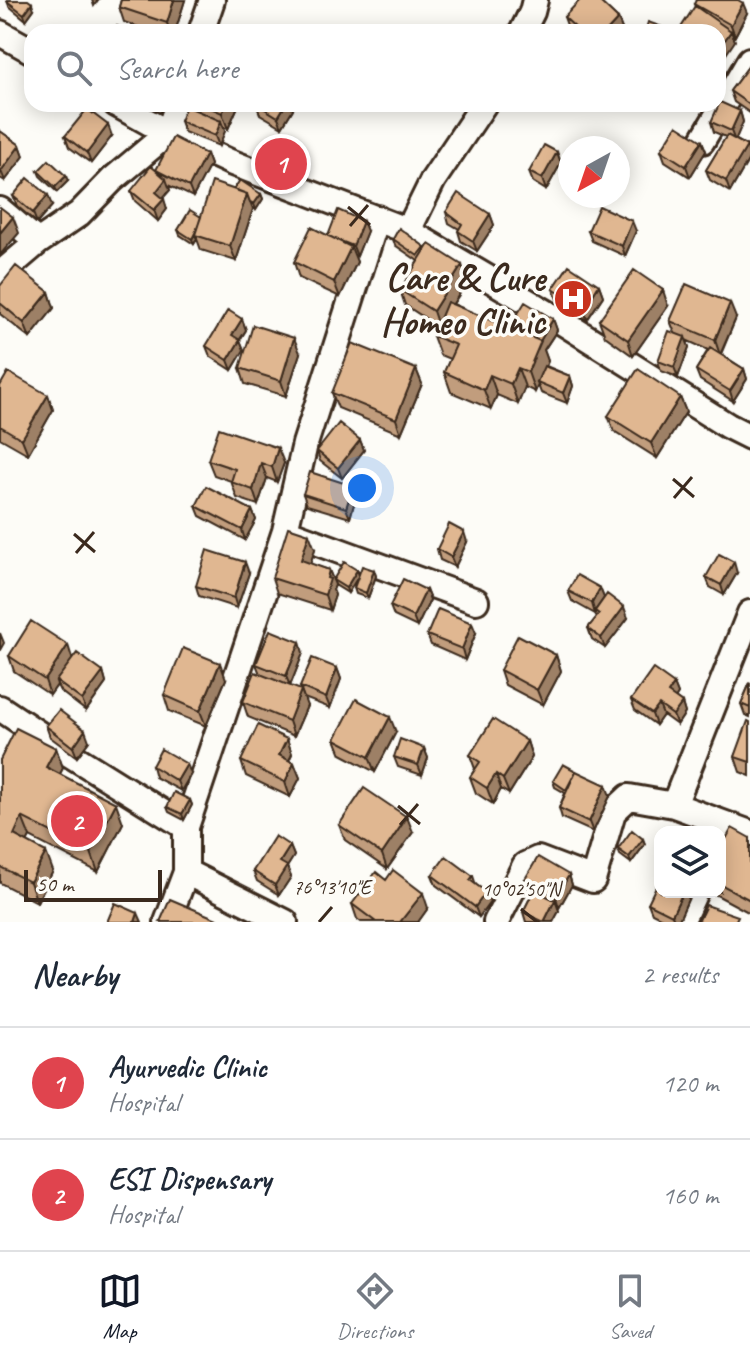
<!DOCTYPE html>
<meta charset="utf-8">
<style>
:root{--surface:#fff;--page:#f2f2f3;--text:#1f2937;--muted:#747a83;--line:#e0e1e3;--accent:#111827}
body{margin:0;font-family:Caveat,sans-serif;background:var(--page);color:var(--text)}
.controls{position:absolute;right:24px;bottom:24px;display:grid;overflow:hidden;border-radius:16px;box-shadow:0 4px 20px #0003}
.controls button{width:72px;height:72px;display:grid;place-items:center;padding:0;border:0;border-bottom:2px solid var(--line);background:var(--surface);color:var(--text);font:40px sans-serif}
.compass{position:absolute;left:558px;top:136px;width:72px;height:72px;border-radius:50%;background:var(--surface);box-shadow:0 4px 20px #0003;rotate:220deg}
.scale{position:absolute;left:24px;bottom:20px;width:138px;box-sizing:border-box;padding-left:8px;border:4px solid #3b2a1e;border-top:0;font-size:22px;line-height:28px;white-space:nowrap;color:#3b2a1e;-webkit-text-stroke:6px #fdfcf7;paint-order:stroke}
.you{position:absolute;left:362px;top:488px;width:28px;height:28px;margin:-20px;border:6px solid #fff;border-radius:50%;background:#1a73e8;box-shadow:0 0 0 12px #1a73e833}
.badge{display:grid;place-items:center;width:52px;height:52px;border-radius:50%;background:var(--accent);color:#fff;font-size:26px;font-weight:700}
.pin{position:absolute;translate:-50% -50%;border:4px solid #fff;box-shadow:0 2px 8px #0006}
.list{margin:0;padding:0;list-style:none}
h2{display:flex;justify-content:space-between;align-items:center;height:104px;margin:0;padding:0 32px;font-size:34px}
h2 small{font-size:26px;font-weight:400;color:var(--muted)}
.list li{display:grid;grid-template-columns:52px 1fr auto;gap:24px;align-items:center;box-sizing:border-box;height:112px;padding:0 32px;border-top:2px solid var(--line)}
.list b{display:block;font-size:30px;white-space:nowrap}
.list p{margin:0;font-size:26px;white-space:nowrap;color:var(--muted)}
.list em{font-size:26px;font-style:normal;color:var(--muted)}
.icon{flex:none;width:44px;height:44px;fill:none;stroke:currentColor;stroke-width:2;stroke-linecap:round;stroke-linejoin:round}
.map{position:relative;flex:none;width:750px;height:922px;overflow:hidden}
.search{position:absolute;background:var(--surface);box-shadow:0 4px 20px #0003;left:24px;right:24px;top:24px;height:88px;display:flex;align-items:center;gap:20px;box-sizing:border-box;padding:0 28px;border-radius:24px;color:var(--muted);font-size:30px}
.sheet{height:328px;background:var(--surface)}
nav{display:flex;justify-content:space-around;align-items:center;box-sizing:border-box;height:112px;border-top:2px solid var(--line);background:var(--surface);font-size:22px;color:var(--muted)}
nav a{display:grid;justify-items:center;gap:4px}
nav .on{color:var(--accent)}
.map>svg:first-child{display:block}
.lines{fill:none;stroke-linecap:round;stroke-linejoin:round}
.minor-casing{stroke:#3b2a1e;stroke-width:30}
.minor{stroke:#fdfcf7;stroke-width:24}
.wall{fill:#c19d7d;stroke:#3b2a1e;stroke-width:2}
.shaded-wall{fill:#9d8066;stroke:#3b2a1e;stroke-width:2}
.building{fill:#e0b791;stroke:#3b2a1e;stroke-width:2}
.ticks{fill:none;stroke:#3b2a1e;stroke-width:3}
.labels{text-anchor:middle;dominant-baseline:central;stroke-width:7;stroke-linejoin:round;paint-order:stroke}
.poi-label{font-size:38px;font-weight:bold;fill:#3b2a1e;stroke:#fdfcf7;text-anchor:end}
.ticks-label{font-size:20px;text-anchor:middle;fill:#3b2a1e;stroke:#fdfcf7;stroke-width:7;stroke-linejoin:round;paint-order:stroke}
</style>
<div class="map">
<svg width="750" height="922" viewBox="0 0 750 922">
<rect width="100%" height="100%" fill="#fdfcf7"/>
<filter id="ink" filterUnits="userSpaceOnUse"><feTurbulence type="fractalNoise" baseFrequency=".0125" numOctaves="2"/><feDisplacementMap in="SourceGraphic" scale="16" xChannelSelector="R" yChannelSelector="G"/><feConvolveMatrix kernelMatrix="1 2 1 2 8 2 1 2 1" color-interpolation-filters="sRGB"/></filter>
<g filter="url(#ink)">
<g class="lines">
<g class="minor-casing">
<path id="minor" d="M201 32 212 0
M522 32 532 12 535 0
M0 33 32 51
M116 104 168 133 230 162 408 231 559 320 728 426 750 437
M702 141 750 60
M0 210 38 242
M408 231 433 180 484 104
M0 277 5 270 38 242 79 214 112 180 168 133 178 104
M285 531 476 601
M0 708 63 750 186 827
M674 805 750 613
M720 848 733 826
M186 872 285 922
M167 922 186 872V827L285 531 305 444 377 218
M496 922 525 865 538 859 593 880 613 812 629 797 674 805 750 833
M681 922 695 892"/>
</g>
<use href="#minor" class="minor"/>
</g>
<path class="wall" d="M121 0H185L175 32H153L124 22 119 7Z
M578 0H598L618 19 622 29 619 32H572L568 28 564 17 580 1Z
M7 1 34 9 26 20 9 6Z
M694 4 747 13 735 36 732 34 735 41 695 7Z
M750 64V113L734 102 730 91Z
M187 104H239L228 129 223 127 225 131 219 146 184 132 180 121 188 107Z
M256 104H296L282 127 260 114Z
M740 111 743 122 735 139 747 146 750 157 730 192 710 180 706 170 726 137 714 132 711 122Z
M0 131 20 145 24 156 5 181 0 178Z
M65 136H112L91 163 69 147Z
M702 141 706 151 690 177 665 161 661 150Z
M557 152 561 163 546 190 533 182 529 172Z
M206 154 210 165 193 197 168 185 170 190 163 198 167 209 158 221 135 201 131 191 156 171Z
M38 171 68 181 57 192 40 176Z
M234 189 261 194 263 199 256 210 252 207 253 209 236 261 201 250 197 239 194 244 180 235 178 230 201 217Z
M13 196 52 206 37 223 17 206Z
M446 212 490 214 494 225 477 251 461 241 458 231 459 229 449 223Z
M367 231 357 256 354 255 357 262 340 297 299 278 294 262 328 235Z
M588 231H636L625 256 592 241Z
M393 239 425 247 426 249 468 281 453 304 509 328 553 319 557 330 544 350 548 361 546 366 570 376 573 386 567 403 541 393 538 385 535 392 525 387 518 404 497 395 491 409 451 392 444 372 450 359 440 355 433 336 437 326 405 305 400 290 418 261 395 245Z
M599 285 603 296 587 320 557 299 553 289Z
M0 286 49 292 54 308 30 338 0 314Z
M668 306 633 356 605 336 599 320Z
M736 318 721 354 744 369 747 379 733 401 700 380 696 370 708 350 686 340 689 347 678 377 661 371 658 361 675 333 670 321Z
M242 319 246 330 240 340 244 350 232 370 210 356 206 346Z
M300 353 286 396 245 384 240 368Z
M416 369 422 384 401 434 338 408 332 393Z
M0 386 48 395 53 410 28 454 0 438Z
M680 397 686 412 657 458 614 431 608 416Z
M360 440 364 450 342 478 320 461 317 451Z
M208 460 284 463 277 482 267 478 258 505 237 498 231 481 214 475Z
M353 486 356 497 350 518 307 505 303 494Z
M196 506 252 510 256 520 245 540 200 516Z
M467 542 455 567 440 560 437 549Z
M315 549 310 564 329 570 335 585 333 590 335 595 330 610 277 593 272 578Z
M357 570 359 574 374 570 376 576 368 598 356 594 354 588 358 576 348 593 335 585 333 580Z
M249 573 237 608 199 596 196 586Z
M737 573 724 595 710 587 706 577Z
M600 588 604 598 628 618 605 648 592 639 588 628 597 617 595 614 572 601 568 591Z
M426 590 430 600 417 627 394 616 390 606Z
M476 633 465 660 431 645 427 635Z
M303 653 290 686 307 706 294 736 248 717 243 702 260 674 256 664Z
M556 655 561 671 543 705 505 685 500 670Z
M9 656 73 659 103 672 106 683 86 711 60 691 57 685 50 695 14 671Z
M337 668 341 679 330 708 304 698 300 687Z
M226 679 206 726 169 711 164 695Z
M750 683V717L745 715 741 704Z
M674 684 678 694 675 698 682 703 685 713 677 725 663 715 656 725 635 710 631 700Z
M750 722V776L740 772 735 757Z
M46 726 89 741 77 757 50 737Z
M396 732 375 772 341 754 335 739Z
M287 739 292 754 289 760 294 763 300 778 290 797 246 776 241 761Z
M527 741 532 757 509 794 501 789 493 804 476 793 470 777 475 769 470 755Z
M56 748 63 768 60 774 123 823 98 872 30 837 27 842 53 871 37 902 0 883V760Z
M424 748 428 758 422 775 398 767 394 757Z
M152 766 191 774 181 791 155 777Z
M576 771 610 796 593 832 562 818 559 808 565 793 555 787 553 781Z
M190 800 192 805 184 820 169 812 167 807Z
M339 825 413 832 387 869 345 840Z
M750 838V913L711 892H720V850Z
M643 839 645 844 631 863 620 855 618 849Z
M290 846 294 856 287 867 291 877 279 895 257 881 253 871Z
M432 875 473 876 476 885 486 892 490 902 479 917 436 885Z
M569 875 572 885 559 908 558 907 559 911 553 922H526L523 912 533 892 529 889 525 879Z
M660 892H689L690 895 678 922H670L652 913 648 903Z
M352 904 428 908 418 922H361L357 919Z"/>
<path class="shaded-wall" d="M92 0H98L94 6Z
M174 0H185L175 32H170L167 23Z
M32 3 34 9 26 20 24 14Z
M743 3 747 13 735 36 731 25Z
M618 19 622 29 619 32H606Z
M731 31 735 41 718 66V50Z
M718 67 721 76 718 82Z
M227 104H239L228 129 222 113Z
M286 104H296L282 127 278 117Z
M740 111 743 122 735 141 731 131Z
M221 121 225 131 219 146 215 136Z
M108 125 112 136 91 163 87 153Z
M702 141 706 151 690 177 686 166Z
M20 145 24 156 5 181 1 171Z
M747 146 750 157 730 192 726 181Z
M557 152 561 163 546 190 542 179Z
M206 154 210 165 193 197 189 187Z
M66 176 68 181 57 192 55 187Z
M166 179 170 190 159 202 156 192Z
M247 194 253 209 236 261 230 246Z
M261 194 263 199 256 210 254 204Z
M48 195 52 206 37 223 33 213Z
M164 199 167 209 158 221 154 210Z
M490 214 494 225 477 251 473 241Z
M13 217 19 233 0 255V233Z
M204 219 195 235 197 239 194 244 192 239Z
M363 221 367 231 357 256 353 246Z
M632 221 636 231 625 256 622 246Z
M351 247 357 262 340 297 334 282Z
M462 265 468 281 438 326 433 311Z
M599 285 603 296 587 320 584 309Z
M663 290 668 306 633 356 628 340Z
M49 292 54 308 30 338 24 323Z
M730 303 736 318 720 355 715 340Z
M242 319 246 330 236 345 232 335Z
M553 319 557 330 544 350 548 361 539 383 537 382 538 385 535 392 528 372 537 346Z
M685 337 689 347 678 377 674 367Z
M294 338 300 353 286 396 281 381Z
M240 340 244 350 232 370 228 360Z
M518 368 525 387 518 404 511 384Z
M416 369 422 384 401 434 396 419Z
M744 369 747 379 733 401 730 391Z
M490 375 497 395 491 409 484 390Z
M570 376 573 386 567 403 563 393Z
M48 395 53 410 28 454 22 439Z
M680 397 686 412 657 458 651 443Z
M360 440 364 450 342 478 338 468Z
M278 448 284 463 277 482 272 467Z
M261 463 267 478 258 505 253 490Z
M353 486 356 497 350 518 346 508Z
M252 510 256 520 245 540 242 530Z
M464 532 467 542 455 567 451 557Z
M309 534 315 549 306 576 301 560Z
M245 562 249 573 237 608 234 598Z
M734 562 737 573 724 595 721 585Z
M329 570 335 585 333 590 335 595 330 610 325 595 327 578Z
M357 570 359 575 348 593 346 588Z
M374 570 376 576 368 598 366 593Z
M600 588 604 598 595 611V614L592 603Z
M426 590 430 600 417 627 413 617Z
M624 607 628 618 605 648 601 638Z
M472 623 476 633 465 660 462 649Z
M0 633 4 643 0 650Z
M300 642 303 653 290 686 286 676Z
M68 645 73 661 56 681 57 685 50 695 45 680Z
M556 655 561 671 543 705 537 690Z
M220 663 226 679 206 726 200 711Z
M337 668 341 679 330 708 326 698Z
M103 672 106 683 86 711 82 700Z
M674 684 678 694 672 704 668 693Z
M301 690 307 706 294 736 289 721Z
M682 703 685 713 677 725 673 715Z
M659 705 663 715 656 725 652 714Z
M390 717 396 732 375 772 369 757Z
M85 730 89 741 77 757 73 747Z
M287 739 292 754 284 771 279 755Z
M527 741 532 757 509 794 503 779Z
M56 748 63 768 53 787 46 767Z
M424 748 428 758 422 775 418 765Z
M294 763 300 778 290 797 285 782Z
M187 764 191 774 181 791 177 781Z
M496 774 501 789 493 804 487 788Z
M606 785 610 796 593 832 589 822Z
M190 800 192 805 184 820 182 814Z
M116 803 123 823 98 872 91 852Z
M22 817 30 837 21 855 14 835Z
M407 817 413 832 387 869 382 854Z
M643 839 645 844 631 863 629 857Z
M290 846 294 856 287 867 291 877 279 895 275 885 280 862Z
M46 852 53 871 37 902 30 882Z
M569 875 572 885 559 908 556 897Z
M486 892 490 902 479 917 475 907Z
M683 892H689L690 895 678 922H675L672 915Z
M423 893 428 908 418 922H400Z
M555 900 559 911 553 922H544Z
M138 913 142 922H135Z"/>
<path class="building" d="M7 0H28L32 3 24 14 7 1Z
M121 0H174L167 23 119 7Z
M580 0H598L618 19 606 32H580L564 17Z
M696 0H738L743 3 731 25 694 4Z
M695 6 731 31 718 50V32H678Z
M648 22 671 30 670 32H645Z
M117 26 131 32H114Z
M750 64V105L730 91Z
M720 102 740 111 731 131 711 122Z
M202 104H227L222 113Z
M257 104H286L278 117Z
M186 106 221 121 215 136 180 121Z
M87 109 108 125 87 153 65 136Z
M677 125 702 141 686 166 661 150Z
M0 131 20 145 1 171 0 170Z
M727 135 747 146 726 181 706 170Z
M173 137 206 154 189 187 156 170Z
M544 145 557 152 542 179 529 172Z
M49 160 66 176 55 187 38 171Z
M151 166 166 179 156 192 164 199 154 210 131 191Z
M28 178 48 195 33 213 13 196Z
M240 180 261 194 254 204 250 202 247 194 234 189Z
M212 182 247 194 230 246 195 235Z
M458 193 490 214 473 241 458 231 462 224 446 212Z
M599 206 632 221 622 246 588 231Z
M0 207 13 217 0 233Z
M190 210 201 217 196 231 192 239 178 230Z
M338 210 363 221 353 246 328 236Z
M311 227 351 247 334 282 294 262Z
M399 228 425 247 418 256 393 239Z
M429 244 462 265 433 311 400 290Z
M569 265 599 285 584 309 553 289Z
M16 266 49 292 24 323 0 303V286Z
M634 270 663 290 628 340 599 320Z
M686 284 730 303 715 340 670 321Z
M447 302 541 341 528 372 518 368 511 384 490 375 484 390 444 372 456 345 433 336Z
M525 302 553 319 540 341 509 328Z
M228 310 242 319 232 335 240 340 228 360 206 346Z
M253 325 294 338 281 381 240 368Z
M669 331 685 337 674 367 658 361Z
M352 343 416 369 396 419 332 393Z
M710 348 744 369 730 391 696 370Z
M544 366 570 376 563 393 537 382Z
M638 369 680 397 651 443 608 416Z
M8 372 48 395 22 439 0 426V386Z
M339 423 360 440 338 468 317 451Z
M219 428 278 448 272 467 261 463 253 490 231 482 235 469 208 460Z
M310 472 353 486 346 508 303 494Z
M206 486 252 510 242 530 196 506Z
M449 524 464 532 451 557 437 549Z
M288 527 309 534 301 560 329 570 327 578 330 579 325 595 272 578Z
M207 550 245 562 234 598 196 586Z
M719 554 734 562 721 585 706 577Z
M344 562 357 570 346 588 333 580Z
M362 566 374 570 366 593 354 588Z
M577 575 600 588 592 603 568 591Z
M403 579 426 590 413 617 390 606Z
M607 594 624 607 601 638 588 628 599 614 595 611Z
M438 609 472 623 462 649 427 635Z
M31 621 68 645 45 680 9 656Z
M270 630 300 642 286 676 256 664Z
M518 635 556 655 537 690 500 670Z
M183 648 220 663 200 711 164 695Z
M77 653 103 672 82 700 56 681Z
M312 658 337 668 326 698 300 687Z
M653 669 674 684 668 693 682 703 673 715 659 705 652 714 631 700Z
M255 672 301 690 289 721 243 702Z
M750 683V708L741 704Z
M356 699 390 717 369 757 335 739Z
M59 710 85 730 73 747 46 726Z
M493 719 527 741 503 779 496 774 487 788 470 777 480 762 470 755Z
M748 721 750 722V762L735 757Z
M258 725 287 739 279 755 294 763 285 782 241 761Z
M16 728 56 748 46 767 116 803 91 852 22 817 14 835 46 852 30 882 0 867V760Z
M400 739 424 748 418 765 394 757Z
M161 749 187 764 177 781 152 766Z
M563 764 576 771 566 790 553 781Z
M576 771 606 785 589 822 559 808Z
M364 788 407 817 382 854 339 825Z
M174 792 190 800 182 814 167 807Z
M732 828 750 838V900L720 884V850Z
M632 830 643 839 629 857 618 849Z
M275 836 290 846 280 862 287 866 275 885 253 871Z
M446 856 473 876 470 880 486 892 475 907 432 875Z
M538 857 569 875 556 897 525 879Z
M393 870 423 893 400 922H376L352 904 376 872 386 880Z
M660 878V892H683L672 915 648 903Z
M534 890 555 900 544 922 523 912Z
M170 899 224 922H160Z
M115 903 138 913 135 922H107Z
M706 905 738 916 735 922H698Z"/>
</g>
<path class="ticks" d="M348 207 370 225M350 226 368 205M673 479 694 497M674 498 692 477M74 534 95 552M76 553 94 532M398 806 420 824M400 825 418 804M521 909 537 922M319 922 332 907"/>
<defs>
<g id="hospital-disc" transform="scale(2)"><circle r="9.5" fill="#c8321e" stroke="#fdfcf7"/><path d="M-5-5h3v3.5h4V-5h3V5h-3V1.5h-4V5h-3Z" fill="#fff"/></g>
</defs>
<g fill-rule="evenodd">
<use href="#hospital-disc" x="573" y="299"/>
</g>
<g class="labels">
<g class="poi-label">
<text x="545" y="277">Care &amp; Cure<tspan x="545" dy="44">Homeo Clinic</tspan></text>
</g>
</g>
<g class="ticks-label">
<text x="332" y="894">76°13'10"E</text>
<text x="521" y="896">10°02'50"N</text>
</g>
</svg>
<div class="controls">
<button><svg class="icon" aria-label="layers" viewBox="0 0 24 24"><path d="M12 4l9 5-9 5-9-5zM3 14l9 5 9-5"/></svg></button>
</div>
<svg class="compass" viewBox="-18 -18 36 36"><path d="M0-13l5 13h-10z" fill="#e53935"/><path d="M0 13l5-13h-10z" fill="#747a83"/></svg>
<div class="scale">50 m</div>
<div class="you"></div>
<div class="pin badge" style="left:281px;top:164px;background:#e0444e">1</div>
<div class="pin badge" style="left:77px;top:821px;background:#e0444e">2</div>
<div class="search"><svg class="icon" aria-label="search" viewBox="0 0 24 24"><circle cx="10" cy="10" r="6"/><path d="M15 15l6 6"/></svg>Search here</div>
</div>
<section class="sheet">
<h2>Nearby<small>2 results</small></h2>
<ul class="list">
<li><span class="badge" style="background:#e0444e">1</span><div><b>Ayurvedic Clinic</b><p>Hospital</p></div><em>120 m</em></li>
<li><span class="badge" style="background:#e0444e">2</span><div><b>ESI Dispensary</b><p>Hospital</p></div><em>160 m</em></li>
</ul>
</section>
<nav>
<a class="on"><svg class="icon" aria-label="map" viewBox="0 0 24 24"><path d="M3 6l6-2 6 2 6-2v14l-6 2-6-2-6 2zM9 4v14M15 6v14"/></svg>Map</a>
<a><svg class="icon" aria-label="directions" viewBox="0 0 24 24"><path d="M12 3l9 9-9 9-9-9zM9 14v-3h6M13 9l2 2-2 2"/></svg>Directions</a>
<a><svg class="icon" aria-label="saved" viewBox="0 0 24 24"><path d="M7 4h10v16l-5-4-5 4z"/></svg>Saved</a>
</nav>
